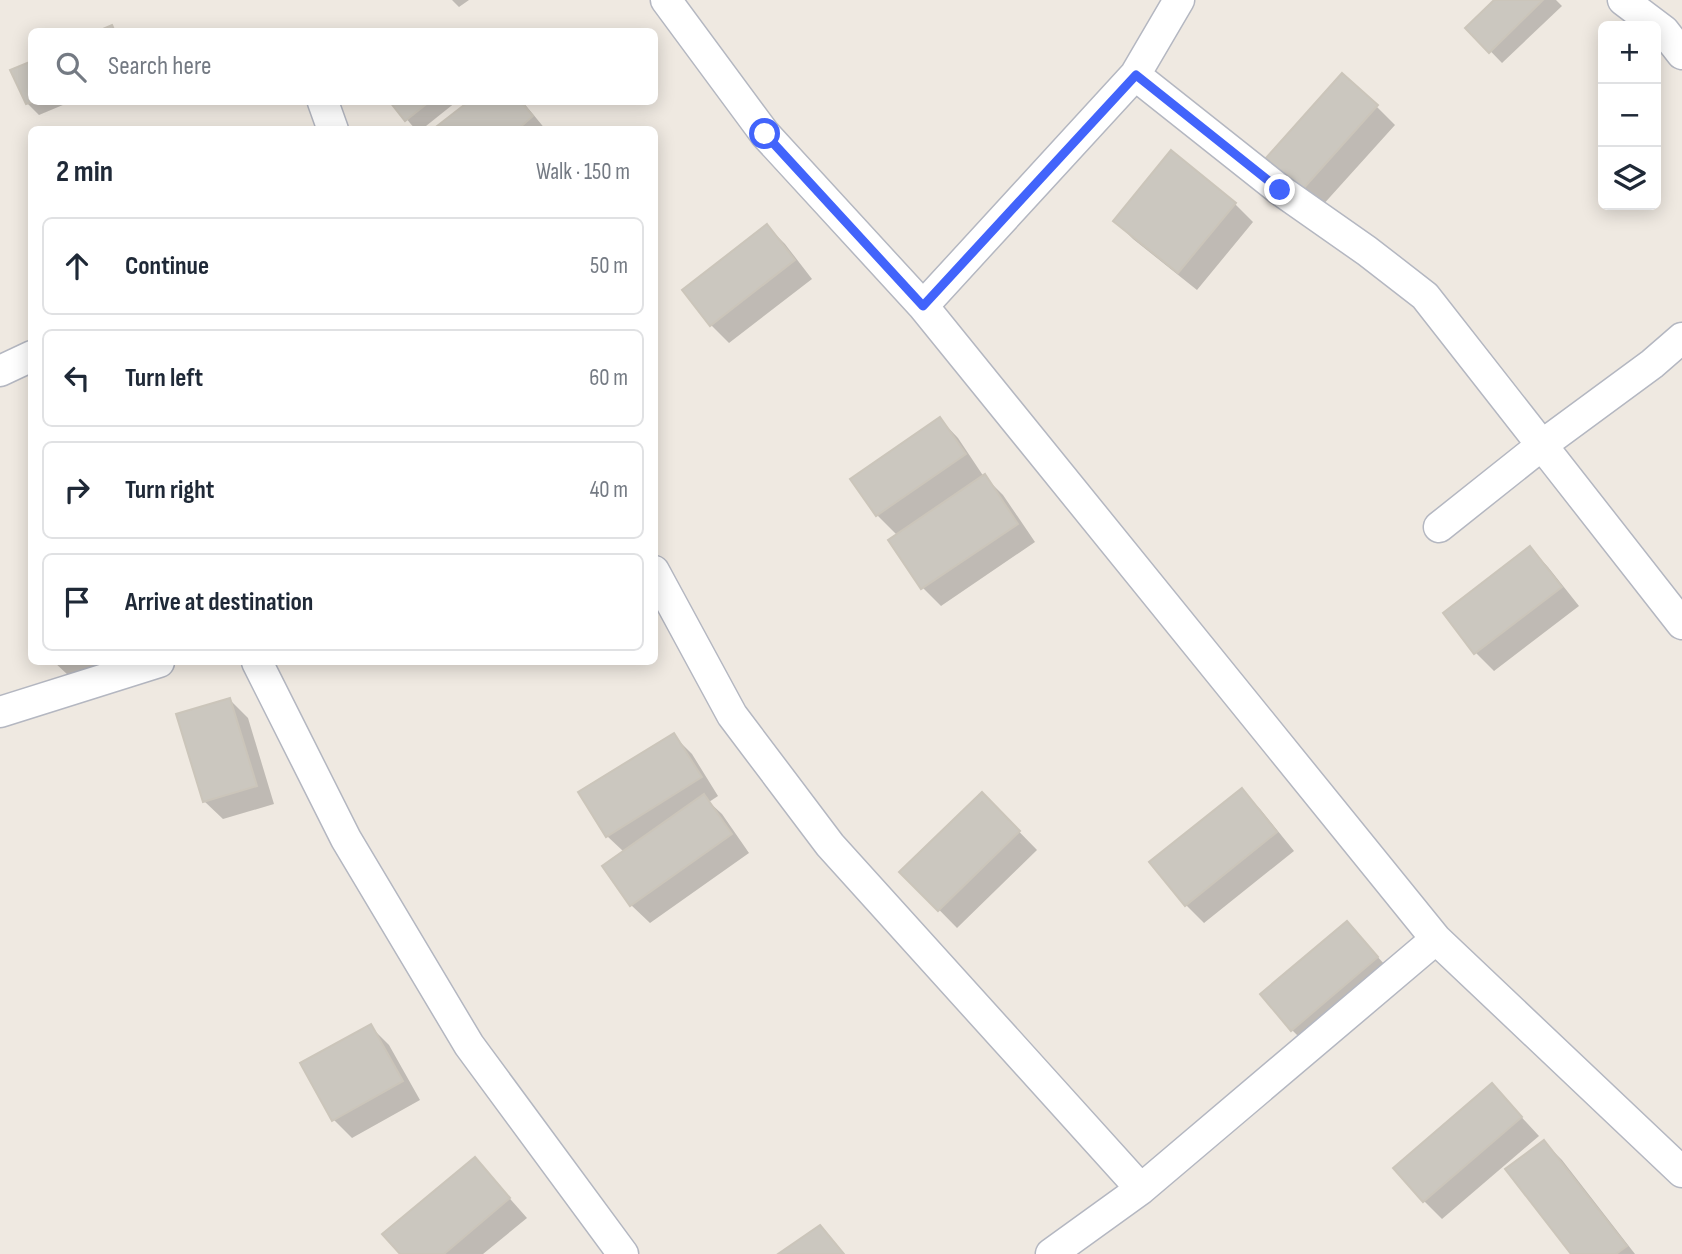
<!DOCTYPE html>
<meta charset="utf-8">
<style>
:root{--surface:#fff;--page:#f6f6f7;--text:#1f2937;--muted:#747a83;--line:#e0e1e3}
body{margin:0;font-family:"Sofia Sans Condensed",sans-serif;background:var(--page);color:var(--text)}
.controls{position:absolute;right:21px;top:21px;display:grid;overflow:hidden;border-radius:10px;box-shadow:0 4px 18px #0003}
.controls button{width:63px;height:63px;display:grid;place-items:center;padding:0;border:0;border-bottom:2px solid var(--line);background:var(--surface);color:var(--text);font:35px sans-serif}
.stop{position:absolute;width:21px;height:21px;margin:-16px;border:5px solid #4264fb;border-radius:50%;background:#fff}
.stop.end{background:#4264fb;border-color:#fff;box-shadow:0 2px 7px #0008}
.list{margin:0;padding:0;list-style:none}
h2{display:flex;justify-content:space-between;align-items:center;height:91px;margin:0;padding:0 28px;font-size:30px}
h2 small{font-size:23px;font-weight:400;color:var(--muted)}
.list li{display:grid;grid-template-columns:46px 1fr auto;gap:21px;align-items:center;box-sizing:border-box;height:98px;margin:0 14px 14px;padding:0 14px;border:2px solid var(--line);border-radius:10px}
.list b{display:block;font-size:26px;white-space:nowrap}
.list em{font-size:23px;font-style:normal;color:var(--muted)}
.icon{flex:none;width:38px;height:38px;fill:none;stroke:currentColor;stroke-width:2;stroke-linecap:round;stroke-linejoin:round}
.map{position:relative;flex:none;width:1682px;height:1254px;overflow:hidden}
.search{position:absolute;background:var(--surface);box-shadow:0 4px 18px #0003;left:28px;top:28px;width:630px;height:77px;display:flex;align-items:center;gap:18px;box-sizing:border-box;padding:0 24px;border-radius:10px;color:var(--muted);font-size:26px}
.panel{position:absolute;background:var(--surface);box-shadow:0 4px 18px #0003;left:28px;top:126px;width:630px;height:539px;border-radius:10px}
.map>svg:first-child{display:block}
.shadow{fill:#0003}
.building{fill:#cbc7bf;stroke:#cbc5ba;stroke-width:2}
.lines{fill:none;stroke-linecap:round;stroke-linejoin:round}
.street-casing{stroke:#b4b7c1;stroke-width:33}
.street{stroke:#fff;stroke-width:30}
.route{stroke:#4264fb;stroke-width:9}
</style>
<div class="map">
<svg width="1682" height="1254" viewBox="0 0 1682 1254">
<rect width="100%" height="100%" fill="#efe9e1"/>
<path class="shadow" d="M452 0H469L459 7Z
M1497 0H1556L1562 6 1502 63 1468 28Z
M32 102H70L39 115 27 103Z
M392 102H456L421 130H416Z
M471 102H523L546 130H435Z
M1377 107 1395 125 1321 207 1287 177Z
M1235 204 1253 222 1197 290 1133 239 1115 221Z
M767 226 785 244 812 279 729 343 711 325Z
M940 419 958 438 982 474 1003 495 1035 542 941 606 923 588 897 535 877 515 852 480Z
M1530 548 1548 567 1579 606 1494 671 1476 653 1445 613Z
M54 662H123L68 675Z
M230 700 248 718 274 804 223 819 204 801Z
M674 736 692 754 718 796 709 802 722 814 749 853 650 923 631 905 624 852 607 836Z
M1241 791 1260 809 1294 851 1204 923 1186 905Z
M982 794 1037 850 957 928 902 872Z
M1347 923 1395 976 1310 1048 1292 1030Z
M371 1027 389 1045 420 1100 352 1138 334 1120Z
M1492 1085 1539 1136 1442 1219 1424 1201Z
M1544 1142 1562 1160 1635 1254H1573Z
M475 1159 527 1218 483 1254H402Z"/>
<path class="building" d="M1494 0H1543L1489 53 1465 28Z
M112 25 115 32H96Z
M32 61V102L26 104 10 70Z
M1342 73 1378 105 1302 190 1266 158Z
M390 102H429L405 121Z
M468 102H521L533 116 517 130H432Z
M1171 150 1236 203 1178 273 1113 221Z
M767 224 795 260 710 326 682 290Z
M940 417 966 454 876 516 850 479Z
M985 474 1018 524 921 589 888 540Z
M1530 546 1562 587 1474 654 1443 613Z
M230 698 257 786 203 802 176 714Z
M674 733 702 777 606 837 578 792Z
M1242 788 1277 832 1185 906 1149 862Z
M982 792 1020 831 938 911 899 872Z
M704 794 732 834 630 906 602 866Z
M1347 921 1378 957 1291 1031 1260 994Z
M371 1024 403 1081 332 1121 300 1063Z
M1492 1083 1522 1117 1423 1202 1393 1168Z
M1544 1140 1627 1246 1616 1254H1571L1505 1169Z
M475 1157 510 1198 444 1254H400L382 1234Z
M820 1225 844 1254H778Z"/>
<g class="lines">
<g class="street-casing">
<path id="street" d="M666 0 765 134 923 306 1436 939 1682 1172
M1623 0 1664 31 1682 54
M1135 75 1280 190 1367 251 1425 296 1682 624
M323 102 333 130
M923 306 1135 75 1179 0
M0 371 32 356
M1439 527 1542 445 1652 364 1682 338
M654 571 732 715 830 845 1141 1189
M257 662 346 839 469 1045 623 1254
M0 712 159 662
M1051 1254 1141 1189 1436 939"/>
</g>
<use href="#street" class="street"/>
</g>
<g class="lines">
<path class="route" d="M765 134 923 306 1136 75 1280 190"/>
</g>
</svg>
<div class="controls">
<button>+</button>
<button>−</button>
<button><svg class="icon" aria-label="layers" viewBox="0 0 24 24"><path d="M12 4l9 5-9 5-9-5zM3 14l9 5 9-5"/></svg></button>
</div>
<div class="stop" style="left:765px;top:134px"></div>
<div class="stop end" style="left:1280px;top:190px"></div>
<div class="search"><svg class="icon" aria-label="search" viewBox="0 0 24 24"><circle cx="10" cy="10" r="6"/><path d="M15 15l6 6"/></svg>Search here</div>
<section class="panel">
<h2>2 min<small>Walk · 150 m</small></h2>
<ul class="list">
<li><svg class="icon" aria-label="ahead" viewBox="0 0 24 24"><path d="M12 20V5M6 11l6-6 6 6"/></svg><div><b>Continue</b></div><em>50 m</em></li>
<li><svg class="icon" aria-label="left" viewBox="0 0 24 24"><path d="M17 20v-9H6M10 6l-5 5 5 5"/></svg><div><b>Turn left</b></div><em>60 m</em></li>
<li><svg class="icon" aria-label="right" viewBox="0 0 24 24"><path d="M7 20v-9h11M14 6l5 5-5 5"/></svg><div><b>Turn right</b></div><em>40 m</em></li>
<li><svg class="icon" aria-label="arrive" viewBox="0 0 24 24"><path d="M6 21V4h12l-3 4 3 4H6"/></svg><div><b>Arrive at destination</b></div></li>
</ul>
</section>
</div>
